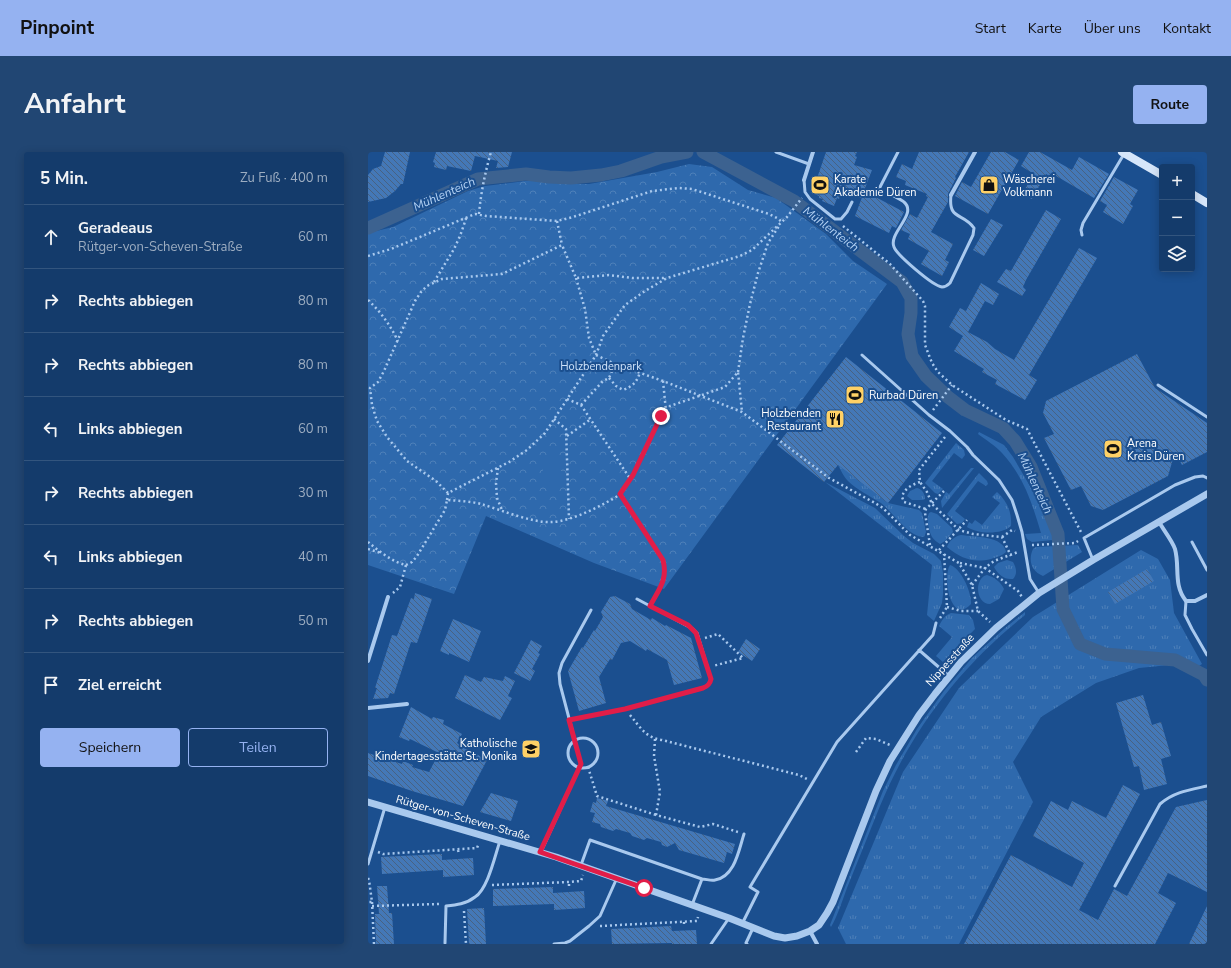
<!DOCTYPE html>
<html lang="de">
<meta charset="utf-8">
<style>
:root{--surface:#143b6b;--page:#214673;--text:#f1f3f6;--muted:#9dadc1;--line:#33557e;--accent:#95b2f1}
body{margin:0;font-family:"Nunito Sans",sans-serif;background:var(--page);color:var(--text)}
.controls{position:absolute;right:12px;top:12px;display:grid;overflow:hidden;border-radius:4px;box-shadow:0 2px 10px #0003}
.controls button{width:36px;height:36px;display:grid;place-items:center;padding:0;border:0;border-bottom:1px solid var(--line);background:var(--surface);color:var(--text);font:20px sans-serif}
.stop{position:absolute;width:12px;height:12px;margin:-9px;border:3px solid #e11d48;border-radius:50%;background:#fff}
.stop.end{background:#e11d48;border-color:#fff;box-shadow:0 1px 4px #0008}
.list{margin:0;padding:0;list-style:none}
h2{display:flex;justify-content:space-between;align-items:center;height:52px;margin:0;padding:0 16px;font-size:17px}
h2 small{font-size:13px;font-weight:400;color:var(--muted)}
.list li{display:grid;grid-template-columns:26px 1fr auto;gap:12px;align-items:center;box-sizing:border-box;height:64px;padding:0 16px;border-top:1px solid var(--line)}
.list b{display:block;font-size:15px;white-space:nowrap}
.list p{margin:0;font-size:13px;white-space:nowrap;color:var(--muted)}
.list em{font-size:13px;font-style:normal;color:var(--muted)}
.actions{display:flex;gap:8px;padding:12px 16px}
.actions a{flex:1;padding:9px 0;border:1px solid var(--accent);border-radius:4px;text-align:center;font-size:14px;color:var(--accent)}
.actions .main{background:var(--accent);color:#111}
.icon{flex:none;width:22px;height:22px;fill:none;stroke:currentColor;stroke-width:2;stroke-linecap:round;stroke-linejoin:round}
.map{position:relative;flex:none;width:839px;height:792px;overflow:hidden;border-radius:4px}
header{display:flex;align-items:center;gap:24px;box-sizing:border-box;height:56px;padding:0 20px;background:var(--accent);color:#111}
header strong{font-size:19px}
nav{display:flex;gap:22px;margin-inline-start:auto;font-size:14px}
.intro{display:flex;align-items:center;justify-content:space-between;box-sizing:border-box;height:96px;padding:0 24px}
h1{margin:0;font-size:28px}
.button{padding:10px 18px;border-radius:4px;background:var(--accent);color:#111;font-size:14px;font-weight:700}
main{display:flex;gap:24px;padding:0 24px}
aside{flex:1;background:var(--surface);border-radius:4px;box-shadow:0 2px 10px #0003}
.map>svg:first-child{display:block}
.grass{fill:url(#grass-tufts)}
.park{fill:url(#park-crowns)}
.garden{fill:#2e69ad}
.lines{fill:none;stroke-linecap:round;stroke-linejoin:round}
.canal{stroke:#3c6290;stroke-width:13}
.building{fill:url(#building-back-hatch)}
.path{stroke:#a9c9ee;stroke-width:2.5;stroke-dasharray:2 3;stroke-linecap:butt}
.service{stroke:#a9c9ee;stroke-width:3}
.minor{stroke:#a9c9ee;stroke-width:4}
.tertiary{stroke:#a9c9ee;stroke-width:7}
.secondary{stroke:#d6e6fa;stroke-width:8}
.route{stroke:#e11d48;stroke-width:5}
.labels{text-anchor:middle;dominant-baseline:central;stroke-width:4;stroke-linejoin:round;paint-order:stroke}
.poi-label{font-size:11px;fill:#fff;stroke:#1b4f8f;text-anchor:start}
.park-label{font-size:11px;fill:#cfe3fa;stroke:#1b4f8f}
.street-label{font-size:11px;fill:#fff;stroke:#1b4f8f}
.water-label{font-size:12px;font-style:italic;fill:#b5d3f5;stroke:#1b4f8f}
</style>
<header>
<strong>Pinpoint</strong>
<nav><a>Start</a><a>Karte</a><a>Über uns</a><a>Kontakt</a></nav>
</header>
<div class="intro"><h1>Anfahrt</h1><a class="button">Route</a></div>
<main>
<aside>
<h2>5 Min.<small>Zu Fuß · 400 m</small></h2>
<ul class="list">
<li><svg class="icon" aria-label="ahead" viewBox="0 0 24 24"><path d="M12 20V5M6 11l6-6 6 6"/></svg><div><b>Geradeaus</b><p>Rütger-von-Scheven-Straße</p></div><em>60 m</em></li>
<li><svg class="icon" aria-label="right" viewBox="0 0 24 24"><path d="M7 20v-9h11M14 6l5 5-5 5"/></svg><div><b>Rechts abbiegen</b></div><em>80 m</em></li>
<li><svg class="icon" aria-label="right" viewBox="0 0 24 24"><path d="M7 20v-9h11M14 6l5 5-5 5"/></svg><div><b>Rechts abbiegen</b></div><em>80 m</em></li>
<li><svg class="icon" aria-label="left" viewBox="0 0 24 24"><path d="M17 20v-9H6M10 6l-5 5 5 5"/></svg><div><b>Links abbiegen</b></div><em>60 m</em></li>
<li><svg class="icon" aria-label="right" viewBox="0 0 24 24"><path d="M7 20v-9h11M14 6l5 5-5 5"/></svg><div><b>Rechts abbiegen</b></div><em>30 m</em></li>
<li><svg class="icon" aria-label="left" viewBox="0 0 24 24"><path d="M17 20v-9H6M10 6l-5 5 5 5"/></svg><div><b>Links abbiegen</b></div><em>40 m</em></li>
<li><svg class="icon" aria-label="right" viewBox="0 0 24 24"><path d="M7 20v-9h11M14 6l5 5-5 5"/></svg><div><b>Rechts abbiegen</b></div><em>50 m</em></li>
<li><svg class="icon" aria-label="arrive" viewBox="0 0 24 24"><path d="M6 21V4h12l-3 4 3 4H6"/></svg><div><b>Ziel erreicht</b></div></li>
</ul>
<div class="actions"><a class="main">Speichern</a><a>Teilen</a></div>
</aside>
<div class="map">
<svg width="839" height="792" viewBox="0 0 839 792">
<defs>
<pattern id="grass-tufts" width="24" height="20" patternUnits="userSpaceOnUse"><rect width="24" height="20" fill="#2e69ad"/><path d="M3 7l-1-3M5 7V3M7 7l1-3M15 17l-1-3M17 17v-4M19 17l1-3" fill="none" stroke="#4d80b9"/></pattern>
<pattern id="park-crowns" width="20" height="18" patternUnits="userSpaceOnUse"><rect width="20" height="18" fill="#2e69ad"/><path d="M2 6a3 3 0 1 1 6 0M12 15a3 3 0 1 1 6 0" fill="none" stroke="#4d80b9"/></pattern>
<pattern id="building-back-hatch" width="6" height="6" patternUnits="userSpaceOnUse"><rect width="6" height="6" fill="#4478b7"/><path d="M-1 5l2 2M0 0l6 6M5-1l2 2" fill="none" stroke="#486282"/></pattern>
</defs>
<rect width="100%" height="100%" fill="#1b4f8f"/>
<path class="grass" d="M611 280 636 293 645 305 673 353 684 375 685 388 664 390 659 387 657 382 673 381C664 351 656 325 634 301 628 294 618 288 610 282Z
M588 291 596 298 597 303 594 307 586 301 564 329 575 337 570 342 567 341 557 331Z
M470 313 520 351 551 358 554 361 558 380 556 385C540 385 525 360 513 351 502 344 489 338 480 329 475 324 473 318 470 313Z
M603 316H606L574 356 573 349 578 340 581 342Z
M611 321 619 329 620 332 618 334 610 329 587 359 597 367 594 371 589 372 579 362Z
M457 330 507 356 536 384 545 391 566 402 573 409 575 421V442L574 451 566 469 559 463 564 413Z
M549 336C554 337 557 342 557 347L555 348H544L539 344 542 339Z
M629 340C639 349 644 360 643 374 633 383 610 382 599 375L601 370 604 372 607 368 614 373 632 351 624 345Z
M563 360 569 362 584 376 585 380 577 389 572 392C569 390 566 388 564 385 561 379 558 367 561 361Z
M593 383C606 385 636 384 638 400 634 404 628 405 623 407 605 411 594 407 579 395 581 389 587 384 593 383Z
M710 393 714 400 675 424C663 419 660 408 665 397L668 395Z
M773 398 790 407 802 428 806 461 834 512 826 517 811 512 771 516 728 531 673 565 645 610 665 650 591 792H478L470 776 535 620 591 536 665 465Z
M639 408 645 410C648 415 650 422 645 427 636 428 630 422 626 415L630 411Z
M582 413C593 416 604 441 603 452 583 474 574 425 582 413Z
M619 423C626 425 633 430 636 437L631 447 622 452C609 452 606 431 616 424Z
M657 460V463C592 515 544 577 512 654 501 681 490 709 479 736 474 749 470 763 463 775L462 773 515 639 528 613 549 577 576 539 604 506 637 476Z
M583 461 601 463 605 468 607 477 575 510 568 504 584 485 571 474C574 468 577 463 583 461Z"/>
<path class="park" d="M321 12 344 15 380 38 408 46 458 82 485 109 519 132 296 437 226 411 118 364 86 442 0 413V81L25 75 100 39 117 34 165 28H180L195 32H221L289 20Z"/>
<path class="garden" d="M175 306H193V334H175Z"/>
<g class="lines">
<path class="canal" d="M335 0 426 49 534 130 543 146V161L540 182 544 204 558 224 580 245 597 258 635 276 647 289 663 315 690 382 695 457 712 492 737 502 807 508 836 523 839 528
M0 76 110 27 158 22 181 25 203 26 233 23 253 19 293 5 319 0"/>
</g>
<path class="building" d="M17 0H42L35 32H33L27 39 18 46 0 50V23L5 17 13 14Z
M68 0H144L140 15 128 16 130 9 107 4 103 19 79 14 78 18 66 15 67 11 65 10Z
M458 0H489L487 4 489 5 486 13 504 18 496 39 536 60 528 76 524 74 521 81 487 64 496 40 493 46 474 40 471 47 469 46 466 54 454 49 455 47 451 46V44L444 41Z
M551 0H601L587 25 588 26 580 42V50L563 80 585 92 577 108 581 110 574 124 553 112 561 99 540 87 542 82 533 78 542 62 549 66 560 45 558 44 559 42 537 33 538 29 528 25 534 12 544 17Z
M623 0H637L651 8 620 62 587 44 594 30 603 35Z
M661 0H672L704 18 711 5 741 22 726 46 683 21 681 24 678 22 664 47 654 42 666 22 653 14Z
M746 25 770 38 762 52 765 54 755 72 735 60 739 53 732 49Z
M678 58 693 67 658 128 655 135 658 138 654 144 629 130 638 117 643 119Z
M623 67 635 73 616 104 605 98Z
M711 96 729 106 661 223 669 228 657 248 627 232 629 228 614 220 616 217 586 199 595 184 581 175 592 156 598 159 613 131 631 142 625 153 617 149 600 180 619 190 627 197 646 208Z
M769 202 787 236 839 271V300L814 313 807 300 800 324 735 358 723 354 713 334 703 338 676 286 686 282 675 261 678 249Z
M478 205 574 281 520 351 470 313 456 330 409 293Z
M779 417 786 429 747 452 740 440Z
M47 441 64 447 49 491 43 490 26 542 22 541 20 546 5 547 9 536H7L24 483 29 484 43 446 46 447Z
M247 444 262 452 264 457 283 468 284 466 297 474 298 473 323 486 334 526 306 533 299 508 279 497 278 499 262 489 253 491 244 508 242 507 231 525 238 551 211 559 200 519 214 495 215 496 226 478 227 479 235 465 233 460 242 445Z
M85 467 113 479 101 510 81 501V503L72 499Z
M378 487 392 497 384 509 370 500Z
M163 488 174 494 170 501 172 502 164 517 167 519 162 529 146 521Z
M97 523 113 530 116 525 135 529 137 524 147 529 140 544 144 546 132 568 87 546Z
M775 543 784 573 793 570 803 604 793 607 799 632 776 638 771 614 766 615 748 551Z
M43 555 64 567 65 565 76 568 75 572 94 582 89 591 119 608 95 654 44 639 0 624V601L34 612 35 609 45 613 44 615 61 620 71 601 42 587 41 589 31 585Z
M755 633 772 642 711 758 730 768 746 737 759 744 808 655 839 648V740L800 721 790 741 808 751 787 792H596L643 703 704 735 716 711 665 684 683 649 700 658 704 649 738 666Z
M123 641 150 649 143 669 112 660Z
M229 646 240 649 238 654 367 692 364 702 359 700 356 711 311 698 307 691 299 695 294 693 293 690 279 686 276 688 264 684 262 681 248 677 245 679 233 675 232 672 224 670 227 661 222 660 225 650 228 651Z
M74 702V708L105 706 106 723 75 725V718L14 722 13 705Z
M9 734H19L21 761H24L26 792H8L7 762H11Z
M185 735V741L216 739 217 756 186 758V752L125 754V737Z
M839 754V792H821Z
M116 756 118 792H101L99 757Z
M303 774 304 779 328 778 329 792H304V791L244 792 243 777Z"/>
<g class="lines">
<path class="path" d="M111 62C113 40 117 21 123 0
M189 69 194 93
M475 74 522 112 555 149 557 154V193L564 211 570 220 584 233 638 268 659 277 713 380
M0 104 23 97 107 62 118 64 189 69 205 65 284 39 311 36 324 37 401 62 409 66 414 70
M208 126 217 157 221 186 228 203 247 212 295 229 374 260 461 326 507 351 515 356 542 383 591 411 604 433 610 459 622 470
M66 130 86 97 92 84 99 64
M0 148C13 160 22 173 30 189
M370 220 375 186 382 152 390 121 400 91 411 74
M241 226 248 234 255 238C265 234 269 230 272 220
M295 229 298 259
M199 247 213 253 263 328
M213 253 235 229 241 226 247 212
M565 258 584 233
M186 267 198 277 201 367
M199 284 223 267
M577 285 551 318 552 330 559 340 564 352 591 378 605 382 634 385 643 404
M130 316 128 331 129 346 134 358
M552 330C543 333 536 337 534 345L536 350 558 357
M80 341 68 329 39 309 19 285 9 269 4 253 2 236 10 230 16 219 47 149 53 140 59 134 74 127 134 122 194 93 208 126 241 123 264 126H299
M253 342 265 323 293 264 302 254 357 235 370 220 374 260
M79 348 80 341 141 310 159 298 177 281 228 203 235 184 257 153 277 139 299 126 372 104 384 98 419 65 434 46
M634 385 644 378 647 379
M0 390C11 399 24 410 38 413L32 435 25 441
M562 393 557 361 558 357 576 339
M664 393 707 391 710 389
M0 397 13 401
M571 398 599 368
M592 411 617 416 650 439 654 445
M38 413 44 410 49 404 77 358 79 348C90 349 102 349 113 352 134 358 163 371 184 370 205 369 235 353 253 342L295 408C299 426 294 433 285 448
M604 433 617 416 626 409 650 400
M579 455 593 459H610
M572 466 579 455 576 402
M337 486 350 482 375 506 345 514
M262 563C272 575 278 586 294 588L431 623 439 627
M287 587 286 604 292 640 288 663 332 675 345 672 370 680
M488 600 498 586 508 587 522 593
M220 615 229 644 288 663
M90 698 91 702
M10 700 15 702 109 696 111 691
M0 726 1 728 4 750H0
M124 733 201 730 213 729 215 723
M201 734V730
M4 750 6 792
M4 754 71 752
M96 759 98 792
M316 770V774
M232 774 329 769 330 765"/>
<path class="service" d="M408 0 441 12
M436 28 437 40 442 47 467 67H473L479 60 484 50
M511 37 530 0
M522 42C527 45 533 47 536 50 550 62 520 81 526 95 529 103 565 134 574 135 577 135 580 133 582 131L605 83 606 76C595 60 580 69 583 43
M714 83 713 78 715 71 756 2
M494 203 561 263 582 279 599 295 605 303 631 328 644 348 649 363 654 380 662 427 671 441
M790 233 839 265
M824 390 839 418
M725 408 716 386 807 333 827 325 835 324 839 326
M818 449 817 463 824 477 839 503
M551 498 581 524
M201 568 257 557 335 536C340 534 342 532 343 527L329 481 325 477 269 447
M200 601a15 15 0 1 1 30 0a15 15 0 1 1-30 0Z
M173 700 213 612 192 532 191 521 194 511 223 458
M0 712 17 655
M213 713 222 688 334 727 324 753
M334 727C338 727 343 729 347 728 367 725 371 697 376 682
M747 734 792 652C806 640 821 638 839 634
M375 770 390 740 382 735 469 590 565 483 568 471
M77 791 78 754C88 753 98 752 107 745 120 737 127 703 132 689
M186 792 197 791 202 789 221 774 232 764 248 728
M343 792 361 766
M379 792 378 791 385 776"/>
<path class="minor" d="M436 28 445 0
M583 43 607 0
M791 370C795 377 805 390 807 397 812 415 805 433 818 449H827L839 443
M0 509 20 445
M0 556 39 552
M442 779 449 792"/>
<path class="tertiary" d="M0 650 188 705 361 766 406 784 417 786 429 784 442 779 451 773 459 761 465 750 508 639 522 609 551 563 567 542 593 510 628 476 671 441 725 408 839 342"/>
<path class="secondary" d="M754 0 794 23
M824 42 839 51"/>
</g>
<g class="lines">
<path class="route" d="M276 736 172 700 213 612 201 568 257 557 335 536C340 534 342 532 343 527L328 481 320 473 282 454C291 437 300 428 295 408L252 342 265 323 293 264"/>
</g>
<defs>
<g id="stadium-square" transform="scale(1)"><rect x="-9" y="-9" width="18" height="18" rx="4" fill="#ffd166" stroke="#1b4f8f"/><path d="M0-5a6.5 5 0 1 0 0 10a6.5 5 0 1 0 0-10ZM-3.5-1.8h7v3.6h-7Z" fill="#111"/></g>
<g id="shop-square" transform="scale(1)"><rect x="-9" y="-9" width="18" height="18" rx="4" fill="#ffd166" stroke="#1b4f8f"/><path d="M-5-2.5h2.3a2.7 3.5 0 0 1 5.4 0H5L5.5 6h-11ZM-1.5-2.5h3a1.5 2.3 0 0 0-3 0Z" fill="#111"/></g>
<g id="restaurant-square" transform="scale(1)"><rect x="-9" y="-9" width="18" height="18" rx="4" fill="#ffd166" stroke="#1b4f8f"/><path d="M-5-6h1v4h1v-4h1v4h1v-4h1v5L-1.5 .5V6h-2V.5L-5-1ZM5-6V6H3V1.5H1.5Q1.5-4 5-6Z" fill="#111"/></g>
<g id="school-square" transform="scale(1)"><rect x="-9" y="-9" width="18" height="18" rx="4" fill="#ffd166" stroke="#1b4f8f"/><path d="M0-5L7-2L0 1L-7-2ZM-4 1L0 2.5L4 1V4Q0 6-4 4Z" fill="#111"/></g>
</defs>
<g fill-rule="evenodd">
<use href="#stadium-square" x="452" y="33"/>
<use href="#shop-square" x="621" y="33"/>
<use href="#stadium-square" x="487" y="243"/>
<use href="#restaurant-square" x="467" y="267"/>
<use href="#stadium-square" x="745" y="297"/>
<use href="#school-square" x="163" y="597"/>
</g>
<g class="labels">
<g class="poi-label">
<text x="466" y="27">Karate<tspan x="466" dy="13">Akademie Düren</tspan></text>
<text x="635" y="27">Wäscherei<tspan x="635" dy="13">Volkmann</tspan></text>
<text x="501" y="243">Rurbad Düren</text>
<text x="453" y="261" text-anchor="end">Holzbenden<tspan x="453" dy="13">Restaurant</tspan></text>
<text x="759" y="291">Arena<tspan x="759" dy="13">Kreis Düren</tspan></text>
<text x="149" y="591" text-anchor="end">Katholische<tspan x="149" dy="13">Kindertagesstätte St. Monika</tspan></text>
</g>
<g class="park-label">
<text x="233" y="214">Holzbendenpark</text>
</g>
<g class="street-label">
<text transform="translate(582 508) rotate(-48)">Nippesstraße</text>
<text transform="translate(95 666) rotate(16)">Rütger-von-Scheven-Straße</text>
</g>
<g class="water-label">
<text transform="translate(76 42) rotate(-24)">Mühlenteich</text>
<text transform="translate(463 77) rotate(37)">Mühlenteich</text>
<text transform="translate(667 331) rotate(65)">Mühlenteich</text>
</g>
</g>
</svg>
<div class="controls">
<button>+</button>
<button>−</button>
<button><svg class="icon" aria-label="layers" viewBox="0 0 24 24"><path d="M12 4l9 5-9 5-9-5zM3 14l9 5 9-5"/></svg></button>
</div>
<div class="stop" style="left:276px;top:736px"></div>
<div class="stop end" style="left:293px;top:264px"></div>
</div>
</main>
